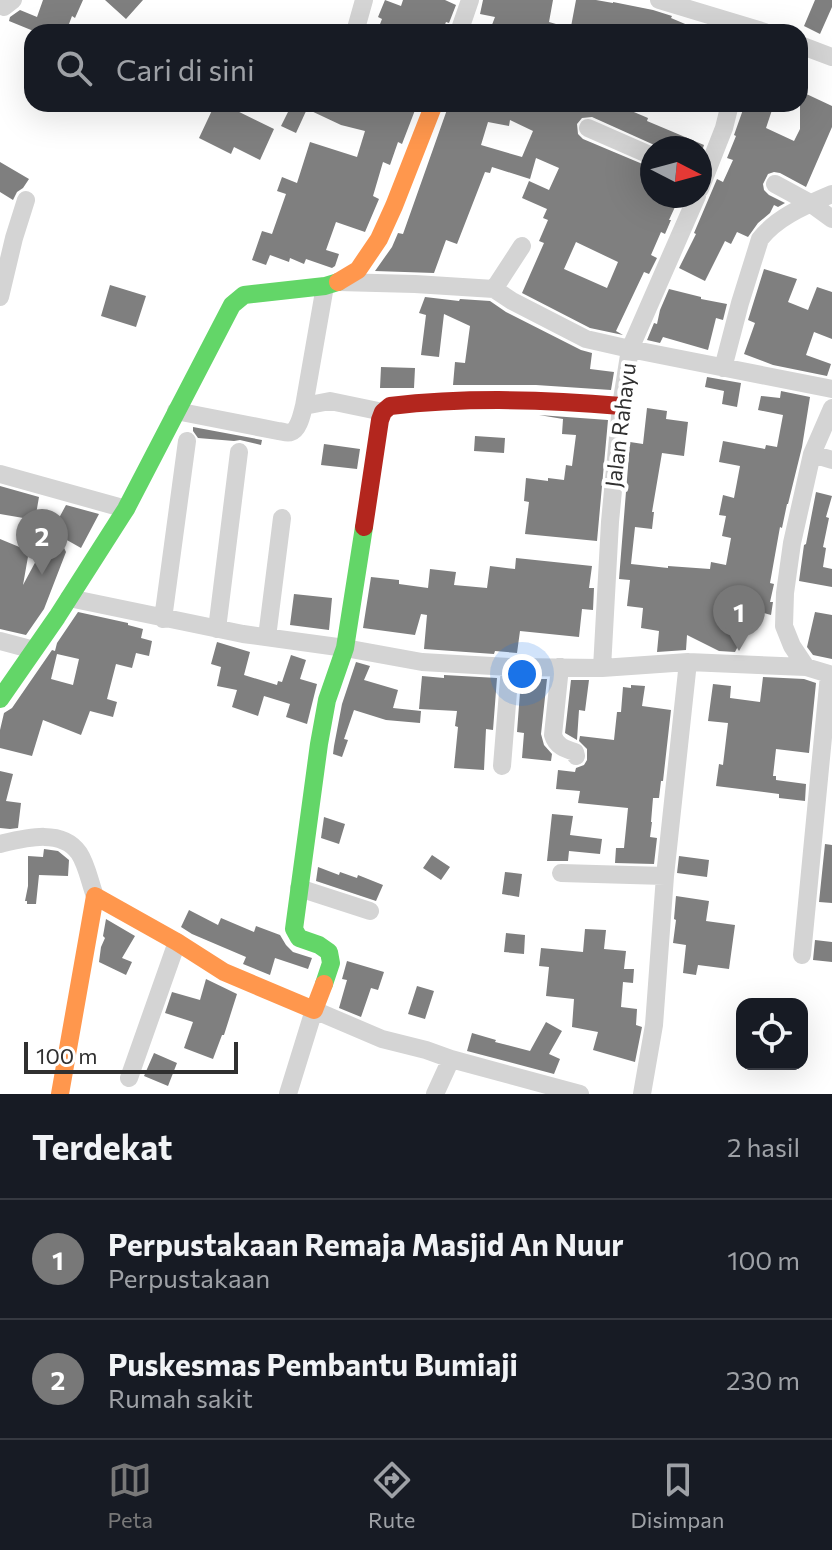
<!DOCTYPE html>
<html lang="id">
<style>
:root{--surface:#171b24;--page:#242831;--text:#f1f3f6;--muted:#9ea1a6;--line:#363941;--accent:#787878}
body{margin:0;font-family:Commissioner,sans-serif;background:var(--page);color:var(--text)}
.controls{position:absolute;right:24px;bottom:24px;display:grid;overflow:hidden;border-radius:16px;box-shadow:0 8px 32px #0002}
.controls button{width:72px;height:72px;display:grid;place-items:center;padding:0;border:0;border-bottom:2px solid var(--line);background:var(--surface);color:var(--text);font:40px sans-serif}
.compass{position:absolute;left:640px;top:136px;width:72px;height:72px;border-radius:50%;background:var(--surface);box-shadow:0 8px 32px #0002;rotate:96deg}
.scale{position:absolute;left:24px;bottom:20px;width:214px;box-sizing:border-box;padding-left:8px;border:4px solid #303030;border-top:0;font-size:22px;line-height:28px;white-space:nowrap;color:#303030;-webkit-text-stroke:6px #fff;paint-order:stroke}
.you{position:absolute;left:522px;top:674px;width:28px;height:28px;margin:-20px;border:6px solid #fff;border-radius:50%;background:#1a73e8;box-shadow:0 0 0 12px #1a73e833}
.badge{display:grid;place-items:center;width:52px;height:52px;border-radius:50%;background:var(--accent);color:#fff;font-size:26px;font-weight:700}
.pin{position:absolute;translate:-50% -66px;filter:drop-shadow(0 2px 4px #0008)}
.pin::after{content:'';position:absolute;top:42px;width:28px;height:24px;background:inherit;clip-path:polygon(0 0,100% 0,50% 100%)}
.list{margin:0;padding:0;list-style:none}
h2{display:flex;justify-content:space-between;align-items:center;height:104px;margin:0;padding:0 32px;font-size:34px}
h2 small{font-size:26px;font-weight:400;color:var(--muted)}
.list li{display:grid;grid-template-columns:52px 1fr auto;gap:24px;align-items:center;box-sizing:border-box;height:120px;padding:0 32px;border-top:2px solid var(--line)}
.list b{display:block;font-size:30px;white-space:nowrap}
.list p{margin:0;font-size:26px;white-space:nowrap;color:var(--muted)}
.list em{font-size:26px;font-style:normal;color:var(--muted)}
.icon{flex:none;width:44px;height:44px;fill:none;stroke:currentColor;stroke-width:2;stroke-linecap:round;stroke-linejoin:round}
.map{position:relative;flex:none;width:832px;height:1094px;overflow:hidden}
.search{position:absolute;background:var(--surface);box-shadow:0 8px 32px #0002;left:24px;right:24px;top:24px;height:88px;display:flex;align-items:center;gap:20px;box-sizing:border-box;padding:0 28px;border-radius:24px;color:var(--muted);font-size:30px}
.sheet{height:344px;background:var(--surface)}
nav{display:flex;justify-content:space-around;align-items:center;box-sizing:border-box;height:112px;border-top:2px solid var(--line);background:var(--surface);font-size:22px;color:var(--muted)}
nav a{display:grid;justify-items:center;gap:4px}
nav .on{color:var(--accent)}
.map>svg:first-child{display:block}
.building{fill:#7f7f7f;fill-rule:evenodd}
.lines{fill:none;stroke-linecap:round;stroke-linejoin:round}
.street{stroke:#d4d4d4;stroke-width:18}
.fast{stroke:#63d668;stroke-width:18}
.slow{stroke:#ff974d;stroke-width:18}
.jam{stroke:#b3261e;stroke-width:18}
.labels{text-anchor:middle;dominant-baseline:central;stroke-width:8;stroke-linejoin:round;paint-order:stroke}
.street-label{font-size:22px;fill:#303030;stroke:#fff}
</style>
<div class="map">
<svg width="832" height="1094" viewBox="0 0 832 1094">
<rect width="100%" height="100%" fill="#fff"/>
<path class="building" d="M43 0H83L75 18 72 16 66 32H36L9 21 10 17 20 10 37 17Z
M105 0H143L126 19Z
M385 0 401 6 403 0H445L456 5 449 23 446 22 442 32H377L382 19 378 17Z
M483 0H553L549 22 570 28V32H497L490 30 495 17 480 14Z
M576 0H596L613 3V2L653 10 672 16 671 18 704 32H616L604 29 603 32H570Z
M815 0H832V7L820 34 804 26Z
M800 91 832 106V127L806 187 780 173 774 172 768 174 763 184 764 190 769 195 785 203 778 207 774 205 770 213 758 223 748 237 737 232 731 244 725 241 705 281 679 268 696 234 694 233 717 179 723 182 733 160 727 158 736 136 734 135 745 104H774L766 128 794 141 800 129Z
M215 104H223L274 129 260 160 234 147 231 154 199 138Z
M292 104 417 105 402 144 398 142 390 165 383 162 373 196 379 199 365 232 336 222 326 250 339 254 335 266 332 268 306 259 304 264 290 258 289 262 270 255 266 265 252 260 262 231 272 234 286 194 277 191 282 177 297 183 310 142 357 157 365 131 341 125 307 109 296 133 281 126Z
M449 104H615L648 118 647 121 704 145 703 148H661L592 117 582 118 577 124 578 134 583 139 652 168V196H680L669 220H671L665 234 661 232 651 255 657 258 649 274 644 272 616 331 623 335 590 328 522 293 544 243 539 241 548 220 543 218 547 209 522 198 529 181 549 190 559 168 536 158 530 179 492 167 490 173 485 172 457 244 446 240 434 273 375 271 392 247 398 233 403 234ZM510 120 533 131 522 157 481 145 488 122 509 126ZM576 242 618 262 607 288 564 269Z
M0 162 29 179 23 188 17 192 13 200 0 192Z
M764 269 797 279 788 302 808 310 817 287 832 292V339L814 332 806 355 831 364 827 376 773 365 744 354 755 323 748 320Z
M110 285 146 296 136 327 101 316Z
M669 289 701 297V299L727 304 723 320 716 318 708 350 663 337 660 343 647 340 654 323 657 324 660 310Z
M425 297 459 301 460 299 490 301 506 312 581 350 592 353 590 369 614 372 611 390 536 385H453L455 362 465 363 470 326 444 314 439 357 421 355 426 315 419 313Z
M381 367 415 368 414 388H380Z
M707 377 741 383 737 407 722 404 724 391 705 387Z
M781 391 810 397 802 447 788 504H787L782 528 780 527 770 583 774 584 770 602H773L771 615 756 611 735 652 719 651 687 635 686 650 657 652 659 631 641 628 643 608 627 606 630 580 619 579 630 442 643 444 647 408 667 411 666 419 688 422 684 456 662 453 652 512H654L652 529 635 527 631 564 668 568V566L710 569 711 562 726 565 731 538 722 536 726 516 719 515 723 495 734 498 740 466 719 462 723 441 765 449 766 445 777 447 783 415 758 410 761 396 780 398Z
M539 415 608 420 597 541 525 534 529 502 524 501 526 478 548 481V478L564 480 566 465 572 466 576 435 562 434 563 419Z
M193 427 262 440 261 445 240 440 234 441 198 438 193 431Z
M475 436 505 438 504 453 474 451Z
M324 444 360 449 357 469 321 465Z
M0 486 39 497 35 520 0 514Z
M816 492 832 496 826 517 829 518 823 547 826 548 823 567 832 569V587L799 581 804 545 806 544Z
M66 505 99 514 81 548 58 535 66 552 44 609 26 635 0 629V539L29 551 23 585Z
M516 558 592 566 589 588H594L593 610 582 609 579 637 520 631 517 653 495 651 494 654 424 649 427 615 421 614 415 635 363 628 371 577 399 580V584L428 588 430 569 456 572 454 585 487 588 490 566 515 569Z
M294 594 332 598 329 630 290 625Z
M78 612 128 623V625L143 629 141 638 152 641 149 656 136 653 132 668 116 664 107 699 117 702 113 717 90 711 81 735 43 720 32 756 0 748V730L4 713 12 708 52 650 55 651 57 643ZM57 654 79 659 73 685 51 679Z
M815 612 832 615V659L813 655 807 647Z
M217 642 250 652 244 675 277 685 278 681 282 682 291 655 306 660 300 679 317 684 307 724 286 717 290 704 264 696 258 716 232 707 237 690 217 686 221 667 211 664Z
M356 662 370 666 364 680 398 690 393 708 421 711 420 723 386 720 354 710 344 739 348 740 342 757 333 754 334 746 342 704Z
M444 675 497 678 493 730 486 729 484 770 454 768 458 727 455 726 457 711 419 709 422 676 444 678Z
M763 677 804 679 816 683 809 753 776 749 773 776H776V780L806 784 805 801 779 798V794L716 786 719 764 723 765 728 723 708 721 713 684 731 686 730 698 760 702Z
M521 679H547L541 734 544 745 552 754 551 761 522 758 524 733 517 732Z
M571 680H589L585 711 579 710 577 740 565 733Z
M631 685 645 686 642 706 671 710 663 781H661L659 798H653L651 822H652L650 837 657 838 654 864 615 863 616 848H624L628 808 578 803 580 791 556 789 558 770 575 772 576 768 584 765 587 760V749L579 741 580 736 614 740 617 712H621L623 687 631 688Z
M0 771 13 774 6 801 21 803 18 828 10 829 0 828Z
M552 814 573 816 570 835 602 839 600 854 569 851 568 861H547Z
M324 817 345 824 339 844 321 838Z
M825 844 832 845V903L819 902Z
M44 849 58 851 69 860 68 876 39 875 36 904H27V901H25L28 886V856L43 857Z
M432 855 450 867 441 880 423 868Z
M679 856 709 860 707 877 677 873Z
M318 867 339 875 340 872 357 878 358 875 383 885 376 901 316 881Z
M505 872 522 874 519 897 502 894Z
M676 896 709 901 706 921 735 925 729 969 698 965 696 975 683 973 686 945 673 943 676 920 674 919Z
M189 910 218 925 221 918 254 932 256 926 280 935 286 945 293 952 312 958 308 969 275 958 270 975 243 964 246 957 192 934 181 927Z
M106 919 135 936 122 958 132 962 126 975 99 962 101 947 105 938 103 936Z
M585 929 606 930 604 949 626 951 624 969H634L633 983 623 982 621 1007 637 1009 636 1025 642 1027 635 1062 593 1050 598 1032 572 1027 574 999 546 996 549 967 539 966 541 948 583 952Z
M506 933 525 935 524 954 504 952Z
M815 940 832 942V962L813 960Z
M347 961 384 972 378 990 371 988 361 1017 339 1008 347 980 342 979Z
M206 979 237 994 224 1035H222L213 1059 184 1048 193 1022 165 1013 172 992 200 1000Z
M417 986 434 991 425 1019 408 1014Z
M546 1022 562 1031 549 1054 560 1059 554 1074 467 1051 472 1033 496 1040 495 1042 530 1051Z
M154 1053 177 1063 168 1086 144 1076Z"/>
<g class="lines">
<path class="street" d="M659 0 765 32
M4 7 13 0
M355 32 364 0
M459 32 470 0
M800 45 832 57
M588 128 652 156
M775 184 810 203 832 219
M700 189 724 128 730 104
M338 282 415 284 494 289 512 301 586 339 630 349 832 389
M494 289 522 246
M0 297 14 238 26 200
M723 368 740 303 760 239C778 216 807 205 832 194
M304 406 330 401 383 412
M176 411 278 431C282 431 287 434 291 432 299 430 302 413 304 406L325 286
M812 454 832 460
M0 474 126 509
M69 598 243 634 345 648 422 662 510 667 602 668 688 662 806 667 832 675
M163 619 187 441
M217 629 239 452
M267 637 282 518
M0 641 34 650
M560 667 553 735C556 746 565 749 575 752L576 756
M806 667 792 646 784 626 785 593 792 543 812 454 832 408
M602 668 610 522 621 406 630 349 697 196
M502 766 510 667
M0 844C25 838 62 828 79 853 87 865 90 883 95 896
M561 873 665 876
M299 888 370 911
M802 955 829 675
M129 1078 177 942
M288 1094 314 1010 382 1039 426 1050 451 1059
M435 1094 451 1059 580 1094
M642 1094 654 1025 665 876 688 662"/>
<path class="fast" d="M0 699 57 617 126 509 232 305 244 295 325 286 338 282
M324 984 331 963 329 952 319 945 299 938 294 929 319 744 327 700 345 648 364 527"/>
<path class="slow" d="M338 282 358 270 379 239 394 206 434 104
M60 1094 95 896 177 942 224 972 314 1010 324 984"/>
<path class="jam" d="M364 527 380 420 383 412 390 406C467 397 544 399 621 406"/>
</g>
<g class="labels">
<g class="street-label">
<text transform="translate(620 425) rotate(-83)">Jalan Rahayu</text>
</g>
</g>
</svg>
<div class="controls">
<button><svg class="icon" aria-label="locate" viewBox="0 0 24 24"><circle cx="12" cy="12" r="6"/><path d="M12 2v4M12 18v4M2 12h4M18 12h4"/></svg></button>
</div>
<svg class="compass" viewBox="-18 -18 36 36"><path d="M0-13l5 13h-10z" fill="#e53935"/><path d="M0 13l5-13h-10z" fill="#9ea1a6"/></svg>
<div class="scale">100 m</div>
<div class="you"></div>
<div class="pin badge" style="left:739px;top:651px">1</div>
<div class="pin badge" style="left:42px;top:575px">2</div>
<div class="search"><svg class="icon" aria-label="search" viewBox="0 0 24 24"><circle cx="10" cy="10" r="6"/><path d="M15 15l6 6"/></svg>Cari di sini</div>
</div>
<section class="sheet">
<h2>Terdekat<small>2 hasil</small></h2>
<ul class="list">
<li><span class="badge">1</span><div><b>Perpustakaan Remaja Masjid An Nuur</b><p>Perpustakaan</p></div><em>100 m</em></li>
<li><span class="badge">2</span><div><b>Puskesmas Pembantu Bumiaji</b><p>Rumah sakit</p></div><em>230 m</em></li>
</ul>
</section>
<nav>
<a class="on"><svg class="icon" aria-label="map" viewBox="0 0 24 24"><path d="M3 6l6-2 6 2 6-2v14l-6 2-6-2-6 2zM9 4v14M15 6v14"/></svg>Peta</a>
<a><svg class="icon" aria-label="directions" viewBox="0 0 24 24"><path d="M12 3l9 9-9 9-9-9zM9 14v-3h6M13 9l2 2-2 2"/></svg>Rute</a>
<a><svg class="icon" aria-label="saved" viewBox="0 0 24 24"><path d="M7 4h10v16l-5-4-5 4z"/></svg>Disimpan</a>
</nav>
